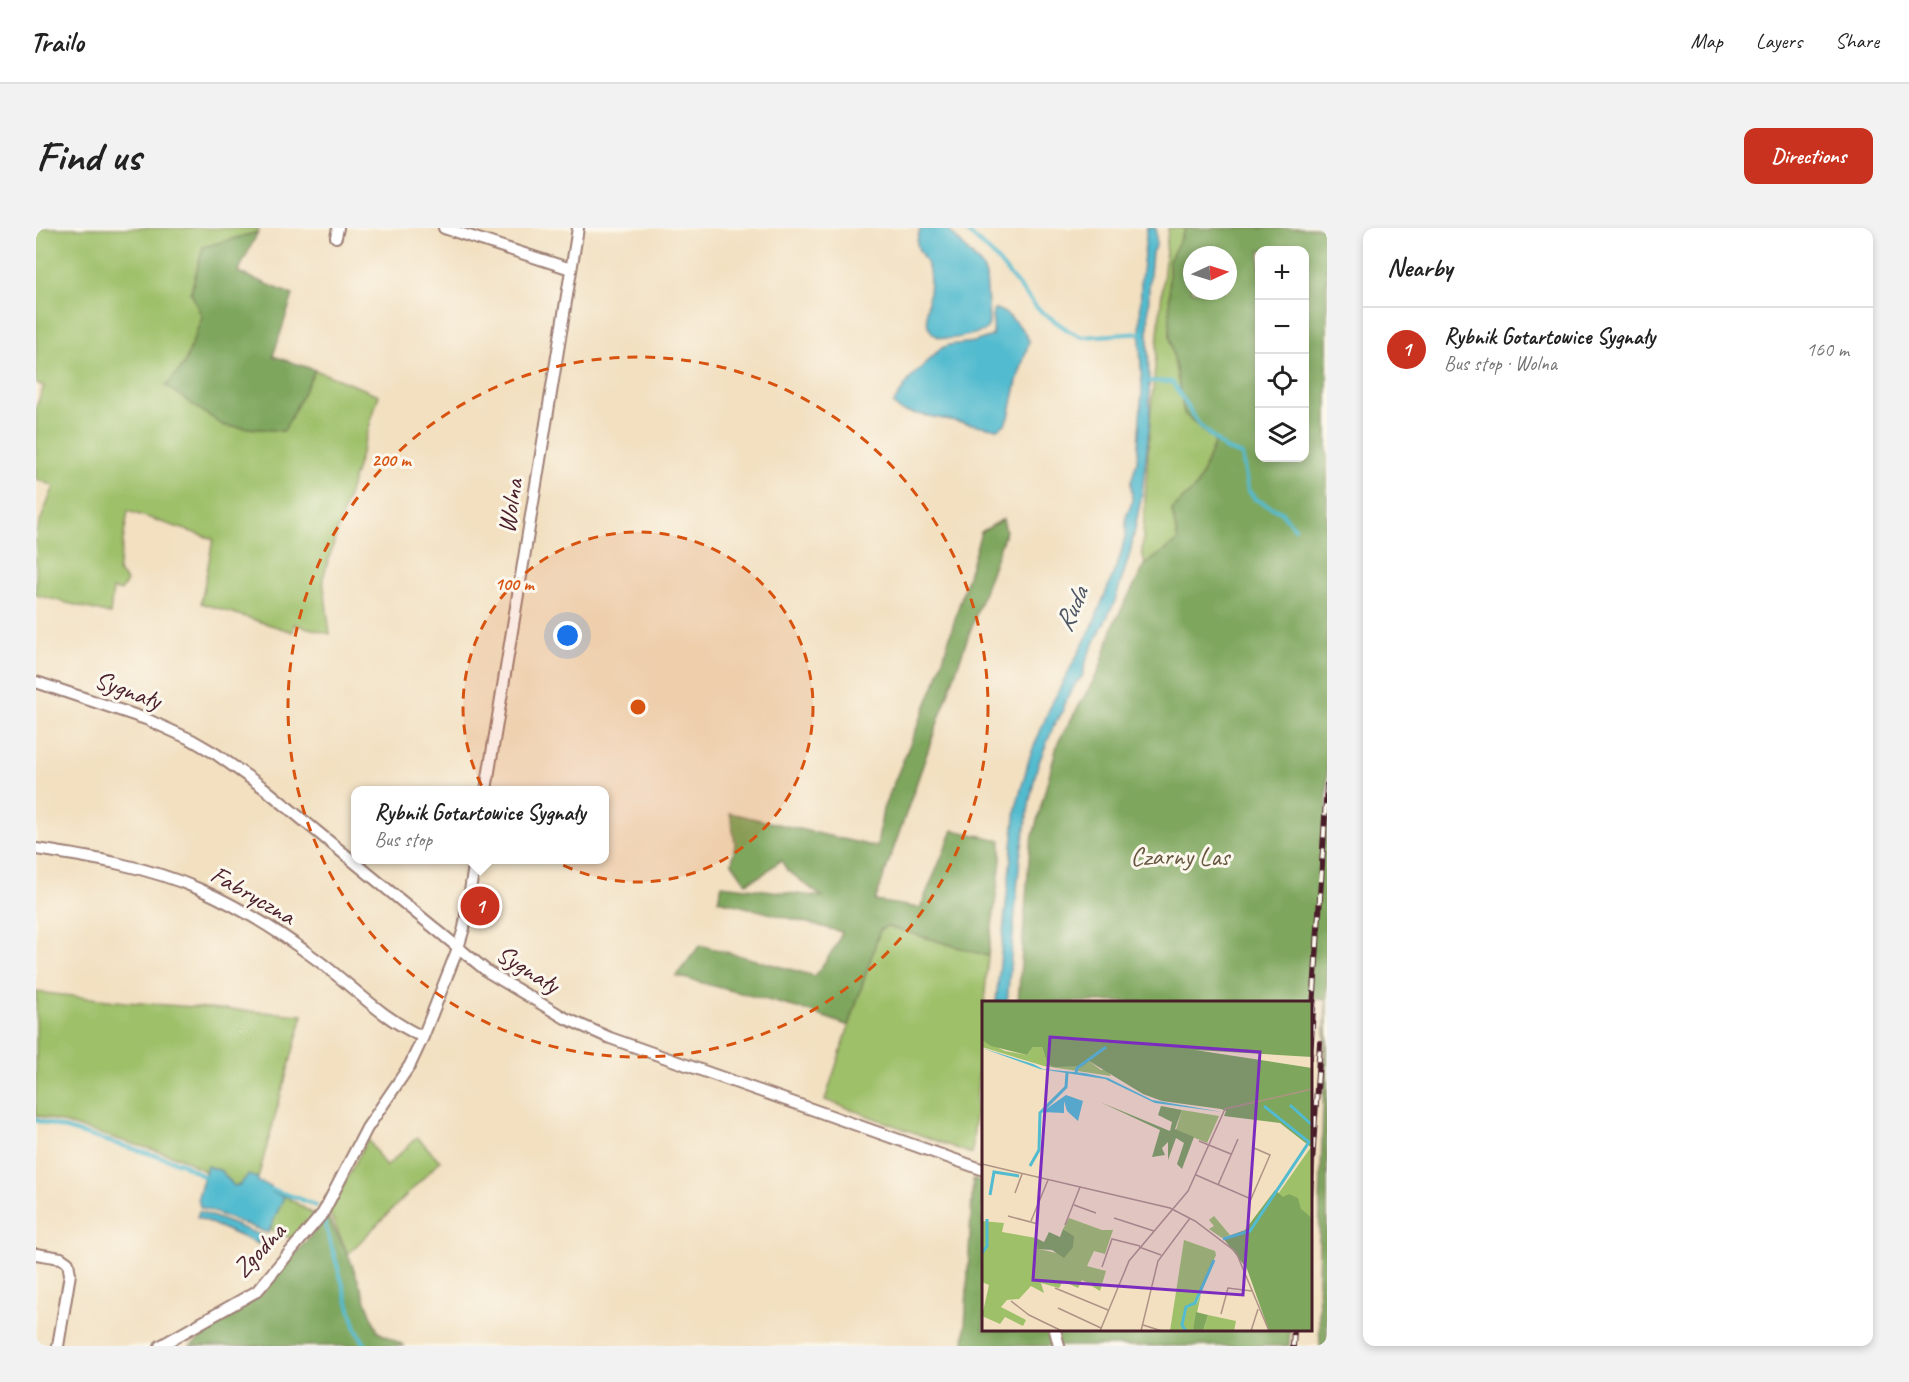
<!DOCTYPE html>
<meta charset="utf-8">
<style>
:root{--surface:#fff;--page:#f2f2f2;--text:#222;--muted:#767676;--line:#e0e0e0;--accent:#c8321e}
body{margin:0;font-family:Caveat,sans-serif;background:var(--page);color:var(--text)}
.controls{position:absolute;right:18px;top:18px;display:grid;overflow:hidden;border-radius:12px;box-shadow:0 3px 9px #0003}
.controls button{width:54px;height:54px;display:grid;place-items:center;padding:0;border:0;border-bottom:2px solid var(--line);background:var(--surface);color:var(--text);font:30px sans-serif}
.compass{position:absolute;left:1147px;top:18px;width:54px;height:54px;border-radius:50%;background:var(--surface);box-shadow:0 3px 9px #0003;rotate:86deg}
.you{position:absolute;left:532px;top:408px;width:21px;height:21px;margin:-15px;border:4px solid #fff;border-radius:50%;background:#1a73e8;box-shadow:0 0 0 9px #1a73e833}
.badge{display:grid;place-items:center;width:39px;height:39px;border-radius:50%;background:var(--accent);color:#fff;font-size:20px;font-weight:700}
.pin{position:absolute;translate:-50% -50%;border:3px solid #fff;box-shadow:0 2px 6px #0006}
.popup{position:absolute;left:315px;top:558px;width:258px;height:78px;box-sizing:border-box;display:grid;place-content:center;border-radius:12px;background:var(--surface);filter:drop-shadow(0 2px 4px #0005);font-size:20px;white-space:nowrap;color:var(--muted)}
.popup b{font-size:22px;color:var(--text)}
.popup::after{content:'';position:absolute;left:50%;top:100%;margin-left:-12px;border:12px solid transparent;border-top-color:var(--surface)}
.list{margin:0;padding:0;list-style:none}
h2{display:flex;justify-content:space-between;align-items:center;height:78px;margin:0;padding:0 24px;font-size:26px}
h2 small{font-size:20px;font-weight:400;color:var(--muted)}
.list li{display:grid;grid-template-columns:39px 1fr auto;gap:18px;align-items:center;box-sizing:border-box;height:84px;padding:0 24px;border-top:2px solid var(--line)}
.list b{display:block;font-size:22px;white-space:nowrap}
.list p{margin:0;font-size:20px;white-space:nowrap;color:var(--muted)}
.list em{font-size:20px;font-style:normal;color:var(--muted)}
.icon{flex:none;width:33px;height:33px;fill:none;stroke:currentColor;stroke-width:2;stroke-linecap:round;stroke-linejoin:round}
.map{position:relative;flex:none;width:1291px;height:1118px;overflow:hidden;border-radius:12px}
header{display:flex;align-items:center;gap:36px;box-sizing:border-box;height:84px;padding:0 30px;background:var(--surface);border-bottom:2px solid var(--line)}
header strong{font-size:28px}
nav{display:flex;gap:33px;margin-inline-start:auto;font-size:21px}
.intro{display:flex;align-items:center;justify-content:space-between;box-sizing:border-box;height:144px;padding:0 36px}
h1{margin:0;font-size:42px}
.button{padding:15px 27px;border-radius:12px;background:var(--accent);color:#fff;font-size:21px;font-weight:700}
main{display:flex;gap:36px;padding:0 36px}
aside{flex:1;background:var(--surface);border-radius:12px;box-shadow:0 3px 9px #0003}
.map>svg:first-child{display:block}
.green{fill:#9ec069;stroke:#74704a;stroke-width:1.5}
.forest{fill:#7ea65d;stroke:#646244;stroke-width:1.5;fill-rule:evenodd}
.water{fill:#52bbcf;stroke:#4e6d7d;stroke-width:1.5}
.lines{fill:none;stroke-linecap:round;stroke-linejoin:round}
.stream{stroke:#52bbcf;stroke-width:4}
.street-casing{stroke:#9e8076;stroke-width:14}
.street{stroke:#fff;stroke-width:10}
.rail-casing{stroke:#4a1f2b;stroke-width:6}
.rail{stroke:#fbf7ec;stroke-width:4;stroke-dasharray:11;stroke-linecap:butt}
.ring{fill:none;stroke:#d8530f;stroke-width:3;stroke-dasharray:10 8}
.labels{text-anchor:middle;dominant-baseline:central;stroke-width:6;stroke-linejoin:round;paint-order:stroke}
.street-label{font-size:26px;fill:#4a1f2b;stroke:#fbf7ec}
.park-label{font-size:26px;fill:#675741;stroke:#fbf7ec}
.water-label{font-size:27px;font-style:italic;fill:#4d5664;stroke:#fbf7ec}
.inset-river{fill:none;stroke:#52bbcf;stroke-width:3}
.inset-road{fill:none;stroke:#af9385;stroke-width:1.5}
.view{fill:#7b2cbf;fill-opacity:0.15;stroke:#7b2cbf;stroke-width:3}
.inset-edge{fill:none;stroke:#4a1f2b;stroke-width:3}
.centre{fill:#d8530f;stroke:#fbf7ec;stroke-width:3}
.ring-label{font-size:18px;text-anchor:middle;font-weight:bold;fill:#d8530f;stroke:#fbf7ec;stroke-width:6;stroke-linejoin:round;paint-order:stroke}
</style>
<header>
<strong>Trailo</strong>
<nav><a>Map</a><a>Layers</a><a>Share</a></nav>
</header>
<div class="intro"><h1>Find us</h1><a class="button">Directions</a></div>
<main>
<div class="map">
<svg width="1291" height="1118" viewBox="0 0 1291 1118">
<rect width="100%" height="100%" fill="#fbf7ec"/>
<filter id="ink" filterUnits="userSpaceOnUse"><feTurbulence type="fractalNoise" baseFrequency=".0167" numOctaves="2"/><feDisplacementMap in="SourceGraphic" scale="12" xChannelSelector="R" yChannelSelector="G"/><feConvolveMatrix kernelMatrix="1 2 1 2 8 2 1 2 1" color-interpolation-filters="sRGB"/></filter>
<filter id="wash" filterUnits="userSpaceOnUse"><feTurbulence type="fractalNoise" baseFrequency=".008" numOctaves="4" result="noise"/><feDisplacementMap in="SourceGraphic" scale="24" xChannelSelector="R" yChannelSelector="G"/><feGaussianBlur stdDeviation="1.35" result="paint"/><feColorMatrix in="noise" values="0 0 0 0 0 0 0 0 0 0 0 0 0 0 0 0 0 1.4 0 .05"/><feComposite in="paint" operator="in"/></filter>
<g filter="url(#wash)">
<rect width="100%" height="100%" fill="#f2e0c1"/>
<path class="green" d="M0 0H223L222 4 167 19 155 64 166 89 148 137 188 198 247 203 279 142 343 167 287 350 294 406 258 396 257 404 165 375 177 311 92 283 82 343 91 353 85 363 77 361 74 386 0 367V304L18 258 0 251V179L8 158 0 155Z
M1132 0H1150L1133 33 1134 109 1148 185 1179 214 1161 258 1136 282 1142 313 1109 337 1106 324 1114 192Z
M851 698 952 728 936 926 789 872 844 702Z
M0 764 90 774 267 787 222 950 212 947 204 957 198 958 185 943 172 938 170 944 145 930 0 887Z
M381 909 404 933 312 1026 293 984 332 911 350 939Z
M249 968 279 987 259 1012 231 1000 243 969Z"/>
<path class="forest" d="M1150 0H1291V1118H1284L1282 1051 1290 772 1274 770V774H982L994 619 1022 514 1063 443 1078 395 1109 337 1142 313 1136 282 1161 258 1179 214 1148 185 1134 109 1133 33ZM1268 22V230H1224V22ZM1156 27H1192V63H1156Z
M222 4 202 44 257 67 237 128 279 142 248 203 188 198 130 158 148 137 166 89 155 64 167 19Z
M967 291 970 303C925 426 883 550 839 673L884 680 917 602 965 612V633L952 728 851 698 844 702 813 798 769 782 640 748 664 717 779 748 800 718 806 704 682 672 686 657 786 669 751 642 745 632 726 647 710 655 696 635 699 615 694 585 841 619 847 581 901 451 945 304Z
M937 951 947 954 948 1102H1254L1253 1118H928Z
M291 988 312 1026 342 1104 369 1118H154L228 1064Z"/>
<path class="water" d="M885 0H911L947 40 950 48 953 94 952 99 948 103C926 110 889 122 891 85 891 71 896 58 893 43 889 23 874 24 885 0Z
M1111 0H1120V18L1116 24 1113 58 1112 112 1114 192 1106 266 1094 325 1079 373 1051 430 1046 449 1040 455 1027 478 1028 482 1019 495 1001 539 995 566 984 629 971 774H960L980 580 994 528 1015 477 1056 399 1084 329 1090 305V289L1096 274 1095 254 1101 233 1104 191 1106 162 1104 117 1105 52Z
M959 81C971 83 990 102 993 114L981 153 973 189 969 196 962 201 865 183 857 176 873 152 904 121 913 117 938 114 956 108C961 98 952 90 959 81Z
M171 938 185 943 198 958 204 957 212 947 222 950V954L235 958 236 964 248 969 232 1005 164 979 162 969Z
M163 983 227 1008 222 1016 161 989Z"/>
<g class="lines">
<path class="stream" d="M927 0 956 26 1002 81 1033 103 1046 109 1107 105
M1110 153 1136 154 1163 197 1189 221 1206 227 1212 262 1219 271 1245 284 1259 300
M0 892 145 935 172 951
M233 961 262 970 280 978
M288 993 320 1101 330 1118"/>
</g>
</g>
<g filter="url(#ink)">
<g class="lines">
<g class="street-casing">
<path id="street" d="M408 0 535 41
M300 9 302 0
M0 454 110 491 156 512 180 526 228 560 452 744 529 790 574 810 948 942
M450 562 542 0
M0 621C55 629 112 639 163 661 206 680 247 706 284 734 320 761 345 790 387 809
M0 1026 25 1030 32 1035 34 1046 22 1118
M1019 1102 1023 1118
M124 1118 221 1063 287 985 331 900 374 837 387 809 422 720 428 700 439 632"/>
</g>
<use href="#street" class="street"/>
<g class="rail-casing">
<path id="rail" d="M1274 829 1291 557
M1274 965 1284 815
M1257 1118 1258 1102"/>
</g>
<use href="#rail" class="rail"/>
</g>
</g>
<circle cx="602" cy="479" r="175" fill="#d8530f" fill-opacity=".12"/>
<g class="ring">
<circle cx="602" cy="479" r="175"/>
<circle cx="602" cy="479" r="350"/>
</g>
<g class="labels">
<g class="street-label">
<text transform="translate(474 278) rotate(-81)">Wolna</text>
<text transform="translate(92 462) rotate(20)">Sygnały</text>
<text transform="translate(217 667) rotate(30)">Fabryczna</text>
<text transform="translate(492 741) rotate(32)">Sygnały</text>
<text transform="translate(223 1022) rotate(-47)">Zgodna</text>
</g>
<g class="park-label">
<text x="1144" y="628">Czarny Las</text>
</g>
<g class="water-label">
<text transform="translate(1035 381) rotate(-66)">Ruda</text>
</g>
</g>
<g transform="translate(946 773)">
<rect width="330" height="330" fill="#f2e0c1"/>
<path d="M0 39 23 50 45 54 51 46H60L65 62 107 60 119 69 125 68 129 75 62 65 0 46ZM200 109 237 115 225 142 194 129ZM329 146 330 147V217L296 193ZM232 215 248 234 240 237 227 228 232 225 227 219ZM87 217 120 229H131L123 253 112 250 105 265 124 270 118 290 100 279 96 287 81 280 77 287 59 282 62 292 49 285 37 298 25 299 19 306 44 319 41 325 23 316 18 323 0 315 7 284 0 281V220L22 222 20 231 54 237 57 248 79 253 92 235 81 228ZM202 239 233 250 234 254 213 301 204 306 199 325 203 330H188ZM219 293 211 330H205L201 324 205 307 215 302ZM226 314 254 320 252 330H221Z" fill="#9ec069"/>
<path d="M0 0H330V56L213 49 330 67V147L298 122 242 115 244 110 239 108 180 100 161 93 107 60 101 65 72 66 65 62 60 46H51L45 54 9 45 0 39ZM118 101 188 130 190 121 176 114 179 105 200 109 193 128 212 136 200 168 195 163 202 142 194 137 186 159V141L180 147 183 154 170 156 178 129ZM293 189 301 196 307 193 316 197 319 208 330 217V330H287L265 268 241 237 263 229ZM81 228 92 235 91 246 82 257 70 249 56 248 54 237 62 241 67 231 78 236ZM214 311 226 314 221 330H211Z" fill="#7ea65d"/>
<path d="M0 47 51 63 61 68 102 72 126 77 170 99 240 111 173 102 123 78 58 68ZM84 94 101 100 96 120 85 110 82 100V112L60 111Z" fill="#52bbcf"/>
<path class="inset-river" d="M94 72 95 67 124 46M308 104 330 124M48 165 57 149 58 112 84 86 85 72M8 194 12 171 37 175M241 238 268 230 327 141 282 105M0 252 5 245V218M204 330 200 324 204 306 213 302 232 259"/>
<path class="inset-road" d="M217 140 249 153M0 163 188 207 213 220 254 251 287 330M214 174 269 198 288 154 272 147M236 184 256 138M33 192 40 173M92 204 114 212M26 215 56 223M132 217 172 230M49 220 66 179M83 224 98 186M157 246 179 254M120 266 130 238 158 245M73 287 126 309M29 300 47 314 80 330M76 307 119 327M239 313 246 287 270 290M161 324 180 330M118 330 147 260 206 190 243 108 330 88M159 330 176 260 208 217M269 330 276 308"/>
<path class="view" d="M68 36 278 51 261 294 51 279Z"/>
<rect width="330" height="330" class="inset-edge"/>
</g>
<circle cx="602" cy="479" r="9" class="centre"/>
<g class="ring-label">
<text x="355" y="238">200 m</text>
<text x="478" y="362">100 m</text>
</g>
</svg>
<div class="controls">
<button>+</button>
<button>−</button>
<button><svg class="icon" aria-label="locate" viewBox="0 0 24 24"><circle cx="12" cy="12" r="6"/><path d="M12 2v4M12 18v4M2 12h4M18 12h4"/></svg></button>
<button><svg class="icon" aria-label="layers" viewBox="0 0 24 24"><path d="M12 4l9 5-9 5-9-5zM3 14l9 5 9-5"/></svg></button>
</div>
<svg class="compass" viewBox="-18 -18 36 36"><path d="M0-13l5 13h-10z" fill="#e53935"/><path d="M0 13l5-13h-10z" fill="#767676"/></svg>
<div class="you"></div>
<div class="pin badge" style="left:444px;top:678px">1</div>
<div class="popup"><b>Rybnik Gotartowice Sygnały</b>Bus stop</div>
</div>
<aside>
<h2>Nearby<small></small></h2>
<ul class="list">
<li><span class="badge">1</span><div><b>Rybnik Gotartowice Sygnały</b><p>Bus stop · Wolna</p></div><em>160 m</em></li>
</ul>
</aside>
</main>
